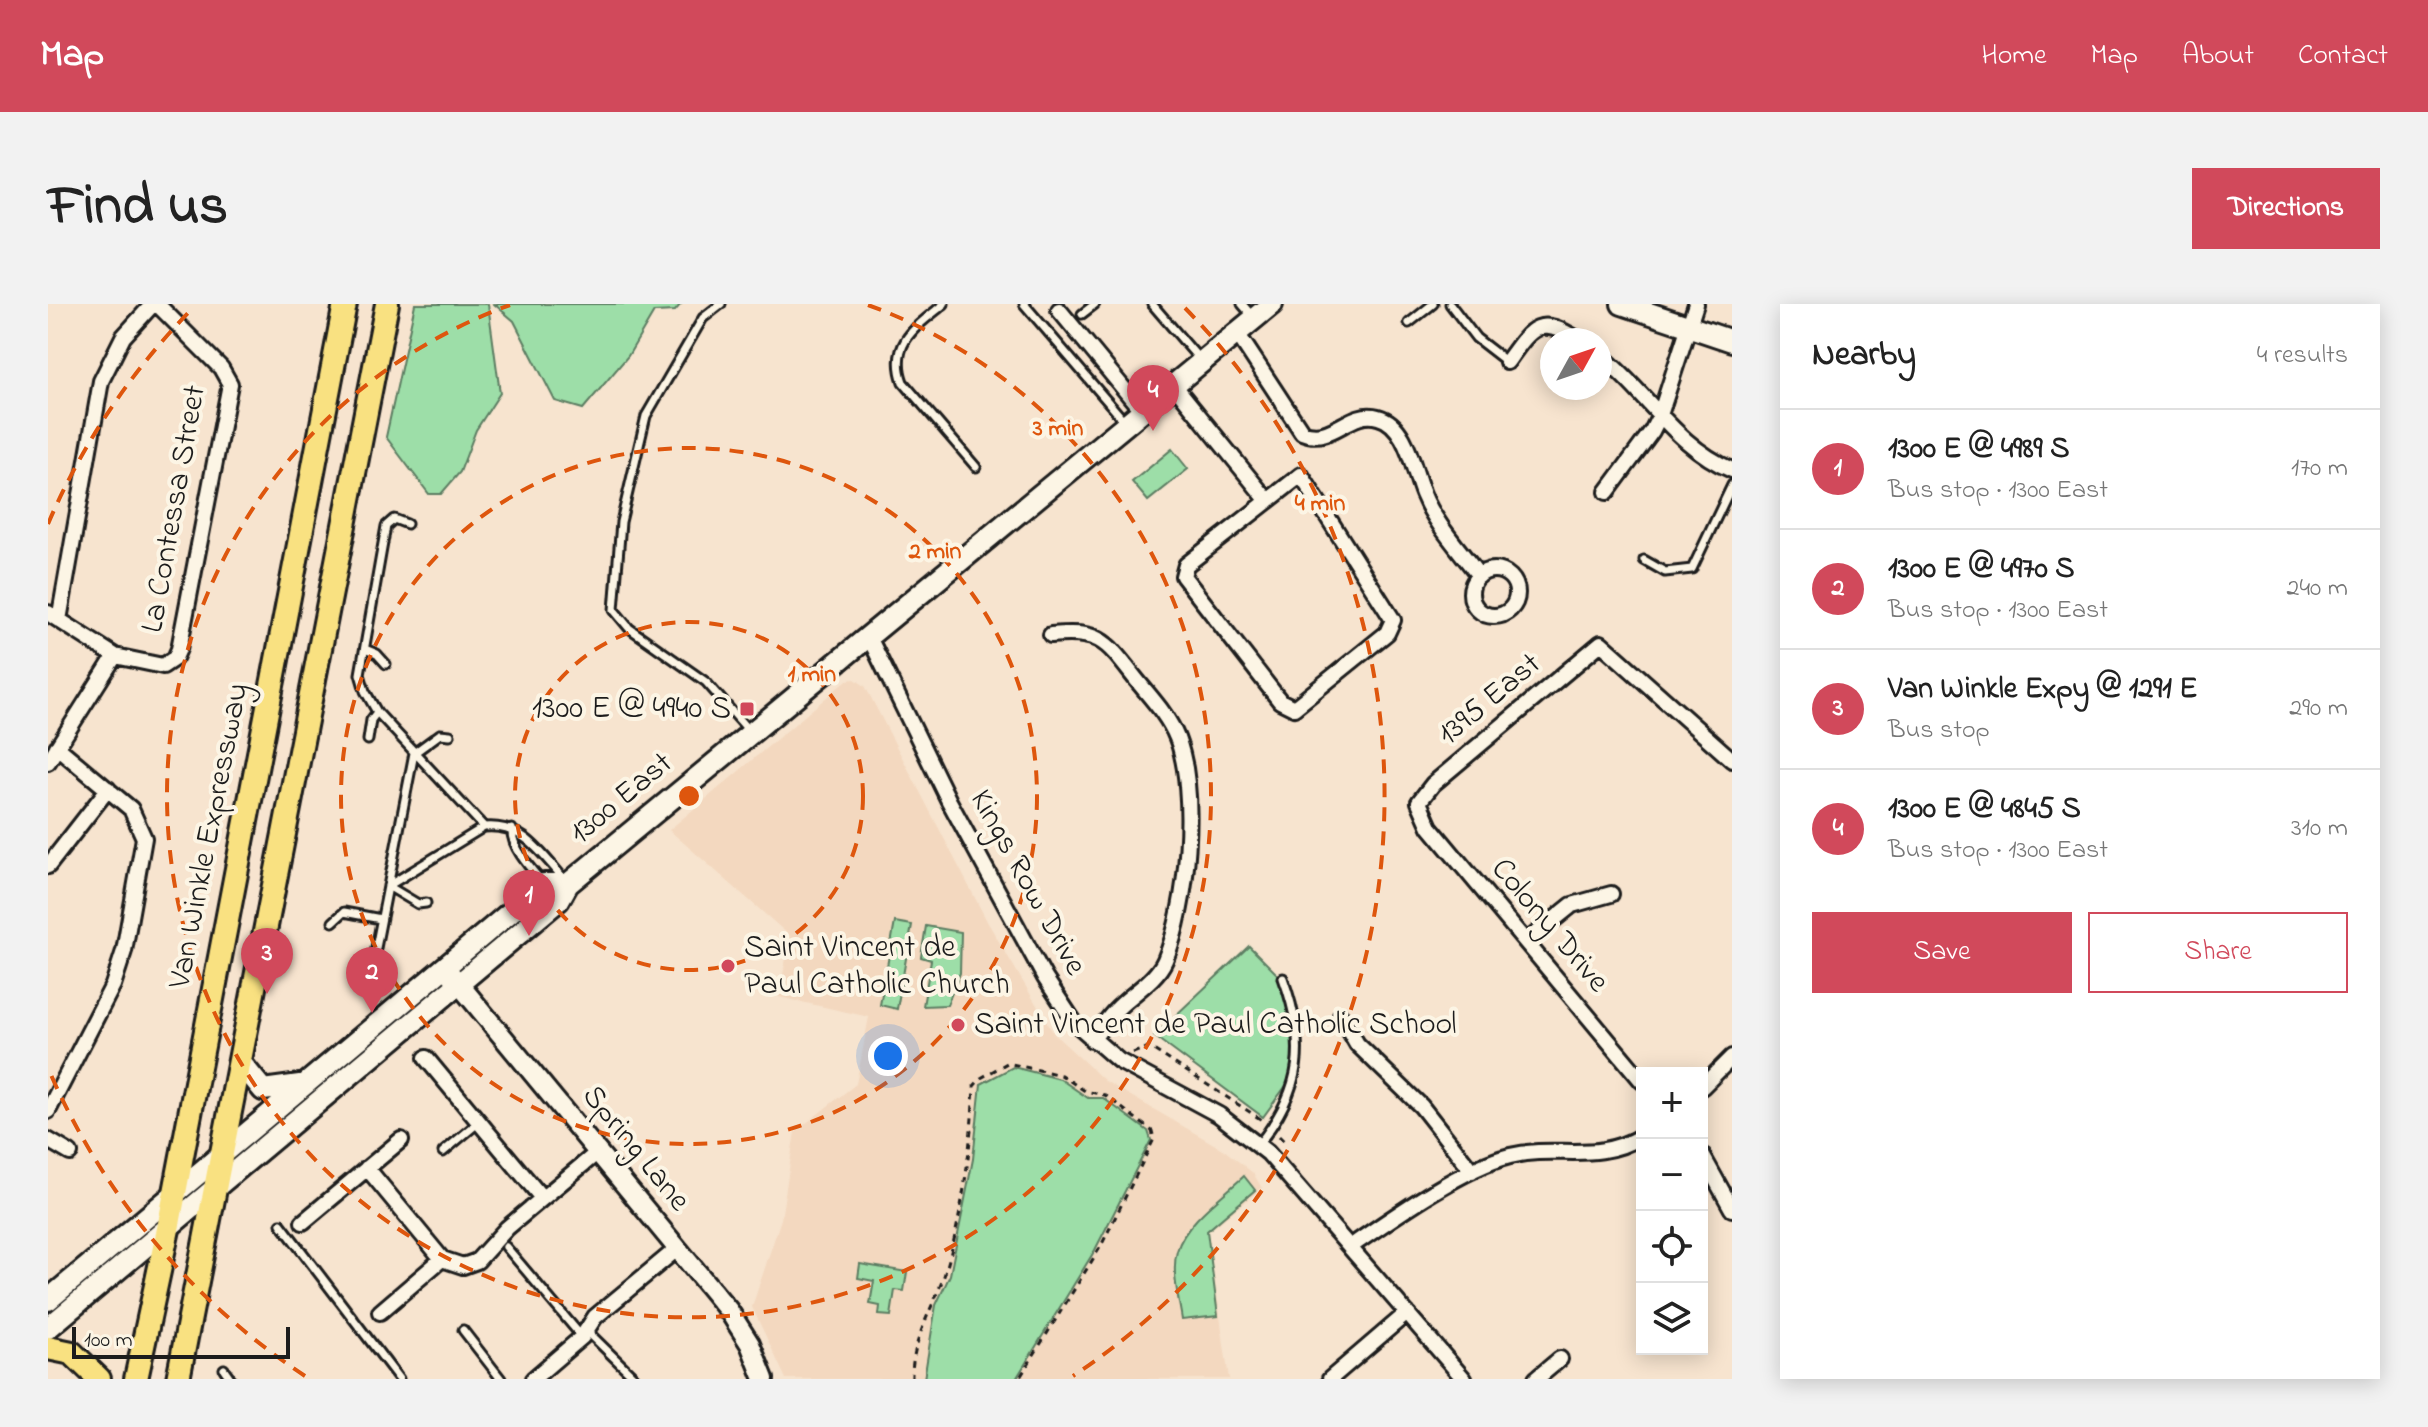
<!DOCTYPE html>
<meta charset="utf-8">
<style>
:root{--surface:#fff;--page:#f2f2f2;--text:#222;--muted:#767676;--line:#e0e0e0;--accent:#d1495b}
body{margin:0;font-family:"Indie Flower",sans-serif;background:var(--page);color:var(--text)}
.controls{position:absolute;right:24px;bottom:24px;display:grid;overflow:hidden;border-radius:0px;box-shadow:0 4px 20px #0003}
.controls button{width:72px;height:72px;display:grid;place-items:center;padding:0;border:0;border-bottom:2px solid var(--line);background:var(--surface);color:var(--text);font:40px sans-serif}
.compass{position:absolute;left:1492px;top:24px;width:72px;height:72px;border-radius:50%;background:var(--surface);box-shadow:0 4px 20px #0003;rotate:50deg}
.scale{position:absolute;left:24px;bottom:20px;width:218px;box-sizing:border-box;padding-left:8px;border:4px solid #1c1c1c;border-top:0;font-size:22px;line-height:28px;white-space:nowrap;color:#1c1c1c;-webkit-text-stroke:6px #fcf5e5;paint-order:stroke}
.you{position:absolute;left:840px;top:752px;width:28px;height:28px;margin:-20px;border:6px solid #fff;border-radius:50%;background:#1a73e8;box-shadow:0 0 0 12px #1a73e833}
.badge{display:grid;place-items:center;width:52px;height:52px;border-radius:50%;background:var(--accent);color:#fff;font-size:26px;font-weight:700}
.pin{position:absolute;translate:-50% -66px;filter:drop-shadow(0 2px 4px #0008)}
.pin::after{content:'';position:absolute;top:42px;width:28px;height:24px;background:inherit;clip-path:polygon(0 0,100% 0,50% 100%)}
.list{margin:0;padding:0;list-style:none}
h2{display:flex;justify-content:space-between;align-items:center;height:104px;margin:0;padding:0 32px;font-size:34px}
h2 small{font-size:26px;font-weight:400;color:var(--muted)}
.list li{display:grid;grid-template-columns:52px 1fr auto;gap:24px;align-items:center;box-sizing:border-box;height:120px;padding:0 32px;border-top:2px solid var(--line)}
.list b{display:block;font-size:30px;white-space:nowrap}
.list p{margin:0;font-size:26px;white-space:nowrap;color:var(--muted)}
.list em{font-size:26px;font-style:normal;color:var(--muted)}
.actions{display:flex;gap:16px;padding:24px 32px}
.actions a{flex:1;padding:18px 0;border:2px solid var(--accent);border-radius:0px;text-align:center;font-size:28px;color:var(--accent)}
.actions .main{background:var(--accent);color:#fff}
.icon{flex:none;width:44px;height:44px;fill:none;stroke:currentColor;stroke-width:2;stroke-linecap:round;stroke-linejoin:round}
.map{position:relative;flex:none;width:1684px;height:1075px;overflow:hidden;border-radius:0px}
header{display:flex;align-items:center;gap:48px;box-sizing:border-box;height:112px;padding:0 40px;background:var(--accent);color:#fff}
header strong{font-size:38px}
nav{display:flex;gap:44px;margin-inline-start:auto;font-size:28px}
.intro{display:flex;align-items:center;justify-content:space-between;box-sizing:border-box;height:192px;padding:0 48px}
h1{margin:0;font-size:56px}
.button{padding:20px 36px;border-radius:0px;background:var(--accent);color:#fff;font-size:28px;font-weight:700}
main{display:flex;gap:48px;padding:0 48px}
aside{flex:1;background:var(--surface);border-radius:0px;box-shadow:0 4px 20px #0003}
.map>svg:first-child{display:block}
.built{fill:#f3d8bf}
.green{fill:#9ddea8;stroke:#5c7d62;stroke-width:2}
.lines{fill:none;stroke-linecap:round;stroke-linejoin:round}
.service-casing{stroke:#1c1c1c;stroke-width:13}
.minor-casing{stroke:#1c1c1c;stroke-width:20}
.tertiary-casing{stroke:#1c1c1c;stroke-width:24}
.secondary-casing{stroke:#1c1c1c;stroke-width:26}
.primary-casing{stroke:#1c1c1c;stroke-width:28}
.path{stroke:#1c1c1c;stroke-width:3;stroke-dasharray:6 6;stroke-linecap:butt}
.service{stroke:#fcf5e5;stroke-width:7}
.minor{stroke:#fcf5e5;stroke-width:14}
.tertiary{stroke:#fcf5e5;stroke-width:18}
.secondary{stroke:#fcf5e5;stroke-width:20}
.primary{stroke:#f9e181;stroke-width:22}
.ring{fill:none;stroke:#de560d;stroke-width:4;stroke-dasharray:14 10}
.poi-dot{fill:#d1495b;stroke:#fcf5e5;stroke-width:3}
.labels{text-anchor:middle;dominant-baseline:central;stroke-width:8;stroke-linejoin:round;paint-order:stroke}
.street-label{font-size:32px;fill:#1c1c1c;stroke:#fcf5e5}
.poi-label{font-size:32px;fill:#1c1c1c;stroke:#fcf5e5;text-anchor:start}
.centre{fill:#de560d;stroke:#fcf5e5;stroke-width:4}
.ring-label{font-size:24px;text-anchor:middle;font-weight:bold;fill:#de560d;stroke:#fcf5e5;stroke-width:8;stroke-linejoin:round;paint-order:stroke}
</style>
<header>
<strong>Map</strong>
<nav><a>Home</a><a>Map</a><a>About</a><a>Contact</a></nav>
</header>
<div class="intro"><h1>Find us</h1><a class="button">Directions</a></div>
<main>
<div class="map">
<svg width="1684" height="1075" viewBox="0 0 1684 1075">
<rect width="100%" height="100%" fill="#f7e4cf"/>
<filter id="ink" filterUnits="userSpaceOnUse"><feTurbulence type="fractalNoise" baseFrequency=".0125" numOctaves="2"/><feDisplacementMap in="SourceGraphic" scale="16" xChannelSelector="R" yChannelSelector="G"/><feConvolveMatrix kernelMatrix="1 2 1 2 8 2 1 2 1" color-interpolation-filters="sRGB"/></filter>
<g filter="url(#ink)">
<path class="built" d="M807 375 817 382 940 619 1006 730 1057 777 1176 846 1205 869 1214 884 1160 928 1181 1075H738L704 1003 733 915 747 828 808 780 821 713 731 693 742 632 621 526 799 376Z"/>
<path class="green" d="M367 0H440L452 89 428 126 412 168 393 190H381L338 133Z
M446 0H633L627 7 606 8 580 52 535 105 507 97 466 17Z
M1124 145 1140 165 1100 197 1084 178Z
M847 618 864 621 849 705 832 701Z
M878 622 913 628 912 669 899 701 875 702 883 656 873 653Z
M1201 642 1232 673 1247 715 1245 772 1215 813 1106 732Z
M965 763 1012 775 1040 794H1055L1100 827 1103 836 1047 946 968 1075H876L888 1001 902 971 925 855 933 780Z
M1196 872 1207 886 1159 927 1170 1012 1134 1016C1131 995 1123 968 1129 947 1137 918 1175 892 1196 872Z
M812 960 859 968 856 987 847 986 843 1012 831 1011 832 1002 822 1000 826 977 810 974Z"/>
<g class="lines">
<g class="service-casing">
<path id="service" d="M673 0 655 14 598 112 573 218 566 306 581 324 658 378 702 428
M896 0C868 23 841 39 855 78L928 163
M976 0 1078 119
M1104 0 1152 56
M1194 0 1205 13
M1402 0 1428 34 1459 58
M1034 10 1047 0
M1361 19 1385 0
M359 220 346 215 338 222 312 370 317 387 329 408 436 523
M1596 256 1617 268 1644 265 1684 181
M317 345 329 350 338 360
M320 436 323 416 329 408
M464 525C462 542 483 565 494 578
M340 582 436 523C475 519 493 549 516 575
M340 582 370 600 378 599
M285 618 296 608 333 615
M320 685 366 449 392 430 402 431
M1210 841C1255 785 1259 740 1235 674
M395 848 431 818
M233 920 351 1075
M458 943 534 1033
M415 1026 453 1075
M538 1026 588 1075
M176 1065 183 1075"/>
</g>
<g class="minor-casing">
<path id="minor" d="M1011 6 1095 108
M1189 29 1254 128C1284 141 1301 105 1330 113 1359 120 1365 166 1375 190 1387 220 1412 246 1431 272
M1552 51C1599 88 1627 142 1684 166
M1459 58C1483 24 1491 10 1530 36
M1126 81 1220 197
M1253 171 1345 316 1339 329 1246 404 1232 397 1135 272 1138 261Z
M1559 188 1604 127 1612 111 1648 0
M1423 289a23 23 0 1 1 46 0a23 23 0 1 1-46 0Z
M0 309 67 352 115 362 127 354 131 345 182 80 173 64 109 0
M11 316 53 77 75 33 105 0
M820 331 901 497 997 674 1026 718 1071 757 1171 811 1220 849 1416 1075
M1003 331C1052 326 1058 337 1087 374 1102 393 1120 411 1129 434 1150 488 1140 602 1117 656 1108 676 1086 688 1071 703 1060 713 1053 725 1044 736
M0 458 67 352
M0 562 60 485
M1478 638 1524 601 1563 590
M1293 712 1309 740 1373 802 1424 867
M378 754 494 894
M1594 777 1382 523 1371 498 1385 480 1553 339 1684 456
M1654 783 1684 753
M0 807 65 681 76 647 96 534 83 505 9 443
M0 836 22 849
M1654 851 1684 905
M319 864 394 955 415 962 429 957 459 924 551 847
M255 918 353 836
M1302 943C1344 914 1414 864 1462 852 1511 840 1546 860 1594 832
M332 1008 394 955
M485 1075 534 1033 547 1013 630 944
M1282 1075 1359 1009
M1488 1075 1512 1055"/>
</g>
<g class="tertiary-casing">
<path id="tertiary" d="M397 663 681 1007 702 1040 716 1075"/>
</g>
<g class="secondary-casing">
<path id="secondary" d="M1574 0 1684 37
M193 759 215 786 252 781
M0 996 496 580H520
M0 1024 511 596 520 580 1224 0"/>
</g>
<g class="primary-casing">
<path id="primary" d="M0 1044 24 1049 51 1075
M88 1075 120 925 297 0
M130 1075 339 0"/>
</g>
<path class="path" d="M1085 749 1101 743 1214 816
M1231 832 1237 838
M864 1075C863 1032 889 1000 900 959 916 902 923 841 926 782L933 774 959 759 1013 771 1037 787 1057 791 1104 827 1106 835 1053 942 971 1075"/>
<use href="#service" class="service"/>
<use href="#minor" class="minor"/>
<use href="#tertiary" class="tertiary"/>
<use href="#secondary" class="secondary"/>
<use href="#primary" class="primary"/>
</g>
</g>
<g class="ring">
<circle cx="641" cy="492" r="174"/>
<circle cx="641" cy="492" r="348"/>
<path d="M820 1A522 522 0 1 1 462 1"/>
<path d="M257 1072A696 696 0 0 1 0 764M0 220A696 696 0 0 1 145 4M1137 4A696 696 0 0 1 1025 1072"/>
</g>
<g class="poi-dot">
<rect x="691" y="397" width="16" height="16" rx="4"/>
<circle cx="680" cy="662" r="8"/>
<circle cx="910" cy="721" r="8"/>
</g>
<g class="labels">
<g class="street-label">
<text transform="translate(127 205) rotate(-80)">La Contessa Street</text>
<text transform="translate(1442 396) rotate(-40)">1395 East</text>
<text transform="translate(574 495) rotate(-40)">1300 East</text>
<text transform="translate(162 532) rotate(-79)">Van Winkle Expressway</text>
<text transform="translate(979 579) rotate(61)">Kings Row Drive</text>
<text transform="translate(1501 622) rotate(50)">Colony Drive</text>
<text transform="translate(587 845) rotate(51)">Spring Lane</text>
</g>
<g class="poi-label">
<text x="683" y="405" text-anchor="end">1300 E @ 4940 S</text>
<text x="696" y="644">Saint Vincent de<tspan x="696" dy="37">Paul Catholic Church</tspan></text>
<text x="926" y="721">Saint Vincent de Paul Catholic School</text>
</g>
</g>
<circle cx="641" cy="492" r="12" class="centre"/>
<g class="ring-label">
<text x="1010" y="131">3 min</text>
<text x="1272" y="206">4 min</text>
<text x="887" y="254">2 min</text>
<text x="764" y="377">1 min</text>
</g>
</svg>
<div class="controls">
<button>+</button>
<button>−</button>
<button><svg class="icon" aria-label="locate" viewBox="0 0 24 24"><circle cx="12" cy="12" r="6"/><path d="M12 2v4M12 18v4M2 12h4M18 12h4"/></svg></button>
<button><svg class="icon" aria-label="layers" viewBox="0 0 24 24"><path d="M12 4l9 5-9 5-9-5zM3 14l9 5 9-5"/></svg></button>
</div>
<svg class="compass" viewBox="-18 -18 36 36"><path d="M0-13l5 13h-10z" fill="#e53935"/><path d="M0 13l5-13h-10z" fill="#767676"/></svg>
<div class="scale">100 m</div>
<div class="you"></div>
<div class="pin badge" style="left:481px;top:632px">1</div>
<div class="pin badge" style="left:324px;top:709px">2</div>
<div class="pin badge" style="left:219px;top:690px">3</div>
<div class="pin badge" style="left:1105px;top:127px">4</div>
</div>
<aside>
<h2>Nearby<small>4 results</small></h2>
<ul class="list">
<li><span class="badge">1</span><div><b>1300 E @ 4989 S</b><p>Bus stop · 1300 East</p></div><em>170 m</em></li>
<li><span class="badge">2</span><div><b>1300 E @ 4970 S</b><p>Bus stop · 1300 East</p></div><em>240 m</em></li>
<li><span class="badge">3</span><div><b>Van Winkle Expy @ 1291 E</b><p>Bus stop</p></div><em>290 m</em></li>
<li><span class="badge">4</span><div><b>1300 E @ 4845 S</b><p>Bus stop · 1300 East</p></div><em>310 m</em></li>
</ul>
<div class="actions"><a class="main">Save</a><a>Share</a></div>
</aside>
</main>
